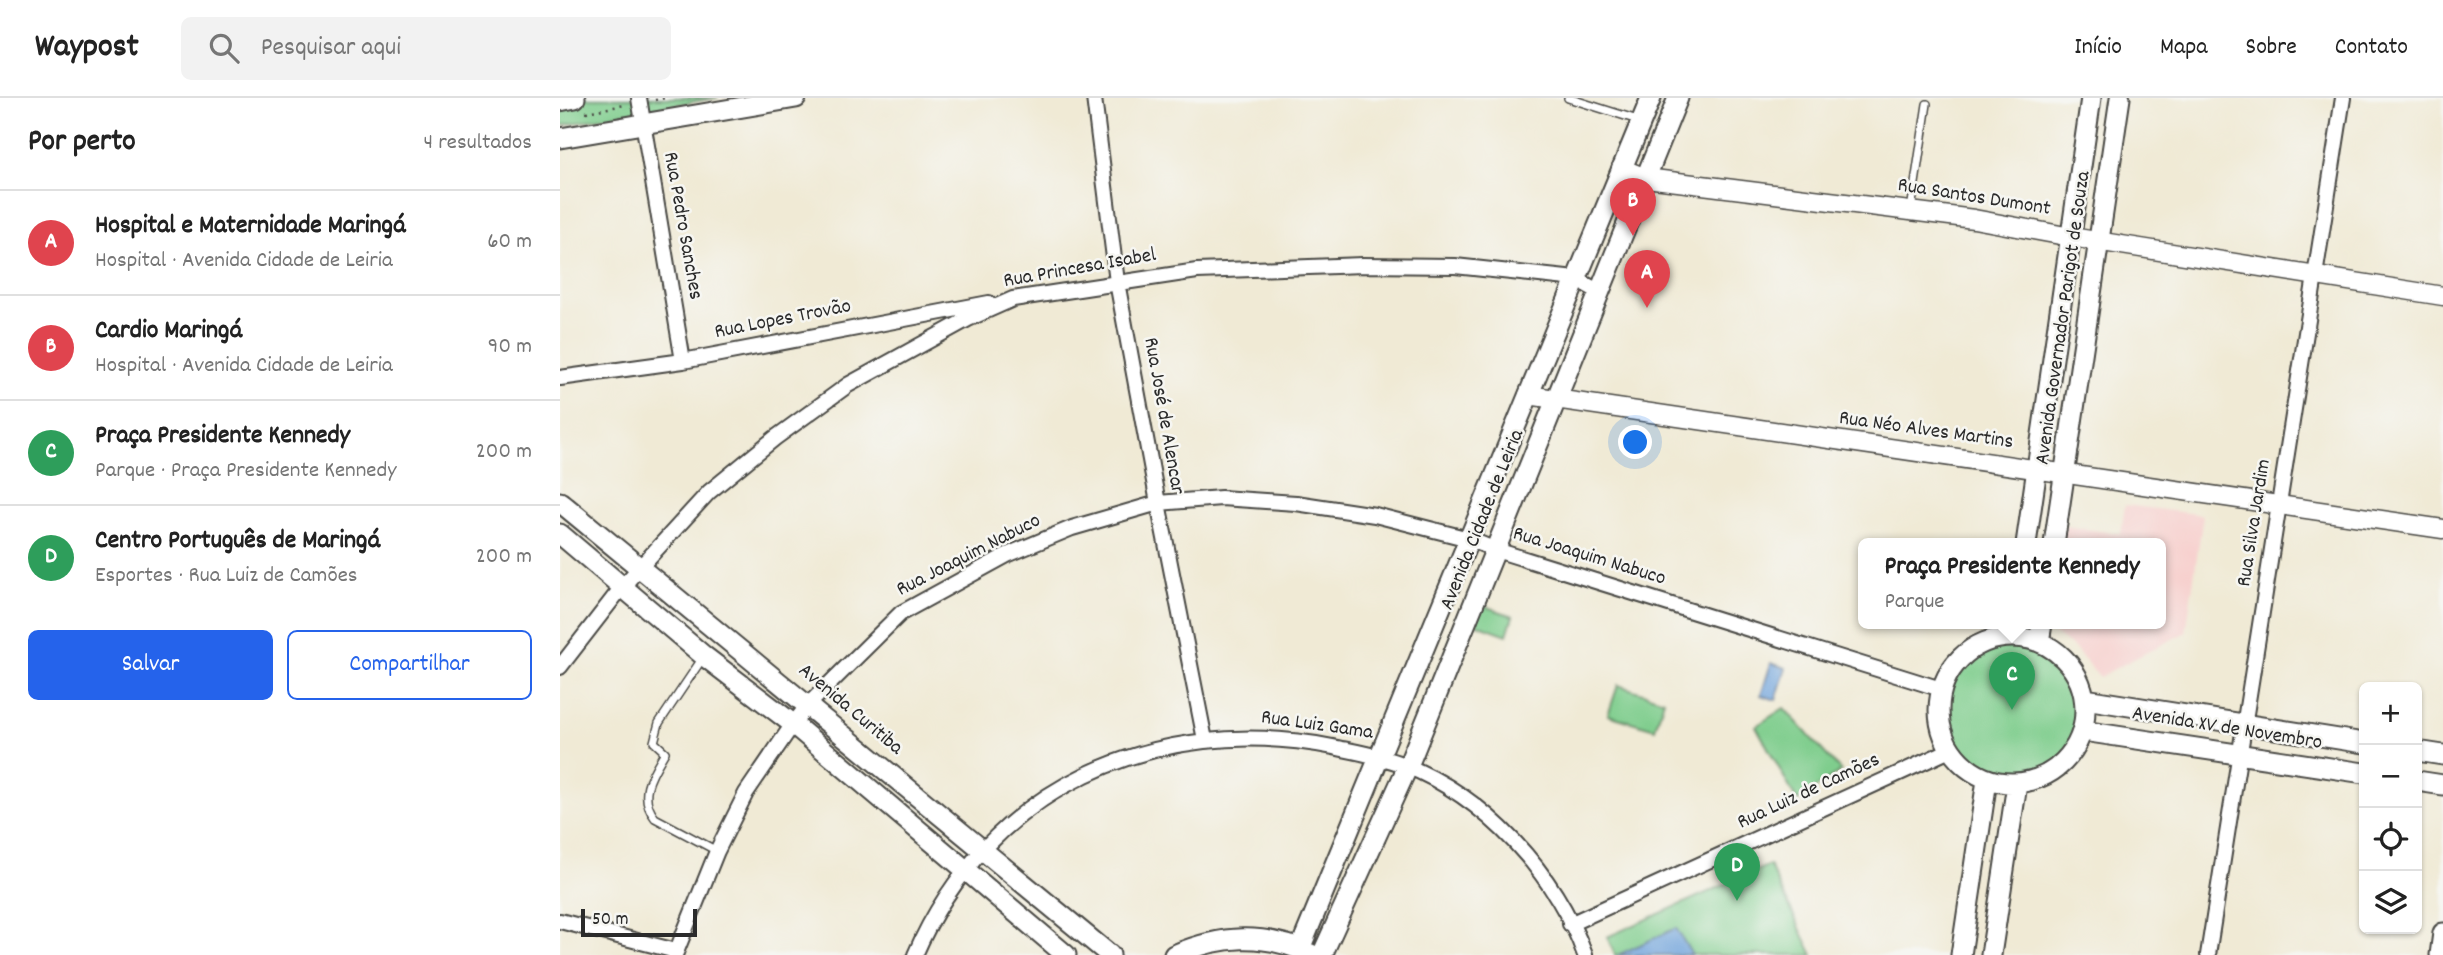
<!DOCTYPE html>
<html lang="pt">
<meta charset="utf-8">
<style>
:root{--surface:#fff;--page:#f2f2f2;--text:#222;--muted:#767676;--line:#e0e0e0;--accent:#2563eb}
body{margin:0;font-family:Dekko,sans-serif;background:var(--page);color:var(--text)}
.controls{position:absolute;right:21px;bottom:21px;display:grid;overflow:hidden;border-radius:10px;box-shadow:0 2px 5px #0004}
.controls button{width:63px;height:63px;display:grid;place-items:center;padding:0;border:0;border-bottom:2px solid var(--line);background:var(--surface);color:var(--text);font:35px sans-serif}
.scale{position:absolute;left:21px;bottom:18px;width:116px;box-sizing:border-box;padding-left:7px;border:4px solid #2b2b2b;border-top:0;font-size:19px;line-height:24px;white-space:nowrap;color:#2b2b2b;-webkit-text-stroke:5px #f6f6f2;paint-order:stroke}
.you{position:absolute;left:1076px;top:345px;width:24px;height:24px;margin:-18px;border:5px solid #fff;border-radius:50%;background:#1a73e8;box-shadow:0 0 0 10px #1a73e833}
.badge{display:grid;place-items:center;width:46px;height:46px;border-radius:50%;background:var(--accent);color:#fff;font-size:23px;font-weight:700}
.pin{position:absolute;translate:-50% -58px;filter:drop-shadow(0 2px 4px #0008)}
.pin::after{content:'';position:absolute;top:37px;width:24px;height:21px;background:inherit;clip-path:polygon(0 0,100% 0,50% 100%)}
.popup{position:absolute;left:1298px;top:440px;width:308px;height:91px;box-sizing:border-box;display:grid;place-content:center;border-radius:10px;background:var(--surface);filter:drop-shadow(0 2px 5px #0005);font-size:23px;white-space:nowrap;color:var(--muted)}
.popup b{font-size:26px;color:var(--text)}
.popup::after{content:'';position:absolute;left:50%;top:100%;margin-left:-14px;border:14px solid transparent;border-top-color:var(--surface)}
.list{margin:0;padding:0;list-style:none}
h2{display:flex;justify-content:space-between;align-items:center;height:91px;margin:0;padding:0 28px;font-size:30px}
h2 small{font-size:23px;font-weight:400;color:var(--muted)}
.list li{display:grid;grid-template-columns:46px 1fr auto;gap:21px;align-items:center;box-sizing:border-box;height:105px;padding:0 28px;border-top:2px solid var(--line)}
.list b{display:block;font-size:26px;white-space:nowrap}
.list p{margin:0;font-size:23px;white-space:nowrap;color:var(--muted)}
.list em{font-size:23px;font-style:normal;color:var(--muted)}
.actions{display:flex;gap:14px;padding:21px 28px}
.actions a{flex:1;padding:16px 0;border:2px solid var(--accent);border-radius:10px;text-align:center;font-size:24px;color:var(--accent)}
.actions .main{background:var(--accent);color:#fff}
.icon{flex:none;width:38px;height:38px;fill:none;stroke:currentColor;stroke-width:2;stroke-linecap:round;stroke-linejoin:round}
.map{position:relative;flex:none;width:1883px;height:857px;overflow:hidden}
header{display:flex;align-items:center;gap:42px;box-sizing:border-box;height:98px;padding:0 35px;background:var(--surface);border-bottom:2px solid var(--line)}
header strong{font-size:33px}
nav{display:flex;gap:38px;margin-inline-start:auto;font-size:24px}
.search{width:490px;height:63px;background:var(--page);display:flex;align-items:center;gap:18px;box-sizing:border-box;padding:0 24px;border-radius:10px;color:var(--muted);font-size:26px}
main{display:flex}
aside{flex:1;background:var(--surface)}
.map>svg:first-child{display:block}
.built{fill:#f7d0ce}
.green{fill:#7fcd8d;stroke:#557c5c;stroke-width:2}
.water{fill:#6fa3db;stroke:#4d6783;stroke-width:2}
.lines{fill:none;stroke-linecap:round;stroke-linejoin:round}
.service-casing{stroke:#494844;stroke-width:10}
.minor-casing{stroke:#494844;stroke-width:18}
.tertiary-casing{stroke:#494844;stroke-width:21}
.secondary-casing{stroke:#494844;stroke-width:23}
.path{stroke:#494844;stroke-width:2.5;stroke-dasharray:2 5;stroke-linecap:butt}
.service{stroke:#fff;stroke-width:7}
.minor{stroke:#fff;stroke-width:14}
.tertiary{stroke:#fff;stroke-width:18}
.secondary{stroke:#fff;stroke-width:19}
.labels{text-anchor:middle;dominant-baseline:central;stroke-width:5;stroke-linejoin:round;paint-order:stroke}
.street-label{font-size:21px;fill:#2b2b2b;stroke:#f6f6f2}
</style>
<header>
<strong>Waypost</strong>
<div class="search"><svg class="icon" aria-label="search" viewBox="0 0 24 24"><circle cx="10" cy="10" r="6"/><path d="M15 15l6 6"/></svg>Pesquisar aqui</div>
<nav><a>Início</a><a>Mapa</a><a>Sobre</a><a>Contato</a></nav>
</header>
<main>
<aside>
<h2>Por perto<small>4 resultados</small></h2>
<ul class="list">
<li><span class="badge" style="background:#e0444e">A</span><div><b>Hospital e Maternidade Maringá</b><p>Hospital · Avenida Cidade de Leiria</p></div><em>60 m</em></li>
<li><span class="badge" style="background:#e0444e">B</span><div><b>Cardio Maringá</b><p>Hospital · Avenida Cidade de Leiria</p></div><em>90 m</em></li>
<li><span class="badge" style="background:#2e9e5b">C</span><div><b>Praça Presidente Kennedy</b><p>Parque · Praça Presidente Kennedy</p></div><em>200 m</em></li>
<li><span class="badge" style="background:#2e9e5b">D</span><div><b>Centro Português de Maringá</b><p>Esportes · Rua Luiz de Camões</p></div><em>200 m</em></li>
</ul>
<div class="actions"><a class="main">Salvar</a><a>Compartilhar</a></div>
</aside>
<div class="map">
<svg width="1883" height="857" viewBox="0 0 1883 857">
<rect width="100%" height="100%" fill="#f6f6f2"/>
<filter id="ink" filterUnits="userSpaceOnUse"><feTurbulence type="fractalNoise" baseFrequency=".0143" numOctaves="2"/><feDisplacementMap in="SourceGraphic" scale="14" xChannelSelector="R" yChannelSelector="G"/><feConvolveMatrix kernelMatrix="1 2 1 2 8 2 1 2 1" color-interpolation-filters="sRGB"/></filter>
<filter id="wash" filterUnits="userSpaceOnUse"><feTurbulence type="fractalNoise" baseFrequency=".00686" numOctaves="4" result="noise"/><feDisplacementMap in="SourceGraphic" scale="28" xChannelSelector="R" yChannelSelector="G"/><feGaussianBlur stdDeviation="1.57" result="paint"/><feColorMatrix in="noise" values="0 0 0 0 0 0 0 0 0 0 0 0 0 0 0 0 0 1.4 0 .05"/><feComposite in="paint" operator="in"/></filter>
<g filter="url(#wash)">
<rect width="100%" height="100%" fill="#f0ead5"/>
<path class="built" d="M1565 407 1643 417 1626 534 1539 579 1515 551 1490 532V526H1601V446H1502L1504 428 1561 436Z"/>
<path class="green" d="M26 0H158L81 12 0 28V5Z
M921 507 953 518 947 537 914 525Z
M1379 612a73 73 0 1 1 146 0a73 73 0 1 1-146 0Z
M1058 587 1104 602 1095 631 1048 617Z
M1224 610 1281 673 1237 703 1196 628Z
M1209 767 1253 857H1055L1047 839Z"/>
<path class="water" d="M1211 565 1226 570 1216 602 1201 597Z
M1116 830 1132 857H1058Z"/>
</g>
<g filter="url(#ink)">
<g class="lines">
<g class="service-casing">
<path id="service" d="M1008 0 1081 23
M1351 112 1367 6
M144 558 99 625 94 644 105 654C92 676 77 697 95 720L157 753"/>
</g>
<g class="minor-casing">
<path id="minor" d="M79 0 123 263
M534 0 557 184 598 405 645 642
M0 280 123 263 429 205
M0 569 62 489 149 394 215 340 288 287 408 221 453 201 637 173 803 167 895 168 1016 181 1038 193
M0 823 116 853
M1010 826 1390 652
M115 857 157 753 186 695 233 626 248 607 341 515 447 457 512 430 598 405 661 400 736 405 815 417 909 441 936 452 1381 591
M355 857C427 689 598 614 773 649 797 654 821 658 844 667 926 699 995 775 1025 857
M1648 857 1783 0"/>
</g>
<g class="tertiary-casing">
<path id="tertiary" d="M1061 70 1086 80 1414 121 1511 139 1883 198
M968 297 1883 431"/>
</g>
<g class="secondary-casing">
<path id="secondary" d="M0 3 15 0
M0 40 236 0
M0 404 550 857
M0 436 144 558 233 626 506 857
M1466 446 1531 0
M1494 446 1560 0
M1379 612a73 73 0 1 1 146 0a73 73 0 1 1-146 0Z
M1479 544 1482 526
M1525 601 1804 645
M1523 633 1804 675
M1857 653 1883 657
M1857 683 1883 687
M740 851 1091 0
M614 857C660 837 704 834 751 856
M762 857 848 668 1118 0
M1401 857 1427 682
M1431 857 1457 686
M1880 857 1883 835"/>
</g>
<path class="path" d="M95 2 106 0
M26 14 65 7"/>
<use href="#service" class="service"/>
<use href="#minor" class="minor"/>
<use href="#tertiary" class="tertiary"/>
<use href="#secondary" class="secondary"/>
</g>
</g>
<g class="labels">
<g class="street-label">
<text transform="translate(1414 100) rotate(9)">Rua Santos Dumont</text>
<text transform="translate(122 128) rotate(80)">Rua Pedro Sanches</text>
<text transform="translate(520 171) rotate(-10)">Rua Princesa Isabel</text>
<text transform="translate(1504 220) rotate(-82)">Avenida Governador Parigot de Souza</text>
<text transform="translate(223 222) rotate(-11)">Rua Lopes Trovão</text>
<text transform="translate(603 318) rotate(80)">Rua José de Alencar</text>
<text transform="translate(1366 333) rotate(8)">Rua Néo Alves Martins</text>
<text transform="translate(923 422) rotate(-68)">Avenida Cidade de Leiria</text>
<text transform="translate(1695 425) rotate(-81)">Rua Silva Jardim</text>
<text transform="translate(409 458) rotate(-27)">Rua Joaquim Nabuco</text>
<text transform="translate(1029 459) rotate(17)">Rua Joaquim Nabuco</text>
<text transform="translate(290 612) rotate(40)">Avenida Curitiba</text>
<text transform="translate(757 628) rotate(8)">Rua Luiz Gama</text>
<text transform="translate(1667 631) rotate(9)">Avenida XV de Novembro</text>
<text transform="translate(1249 694) rotate(-25)">Rua Luiz de Camões</text>
</g>
</g>
</svg>
<div class="controls">
<button>+</button>
<button>−</button>
<button><svg class="icon" aria-label="locate" viewBox="0 0 24 24"><circle cx="12" cy="12" r="6"/><path d="M12 2v4M12 18v4M2 12h4M18 12h4"/></svg></button>
<button><svg class="icon" aria-label="layers" viewBox="0 0 24 24"><path d="M12 4l9 5-9 5-9-5zM3 14l9 5 9-5"/></svg></button>
</div>
<div class="scale">50 m</div>
<div class="you"></div>
<div class="pin badge" style="left:1087px;top:210px;background:#e0444e">A</div>
<div class="pin badge" style="left:1073px;top:138px;background:#e0444e">B</div>
<div class="pin badge" style="left:1452px;top:612px;background:#2e9e5b">C</div>
<div class="popup"><b>Praça Presidente Kennedy</b>Parque</div>
<div class="pin badge" style="left:1177px;top:803px;background:#2e9e5b">D</div>
</div>
</main>
